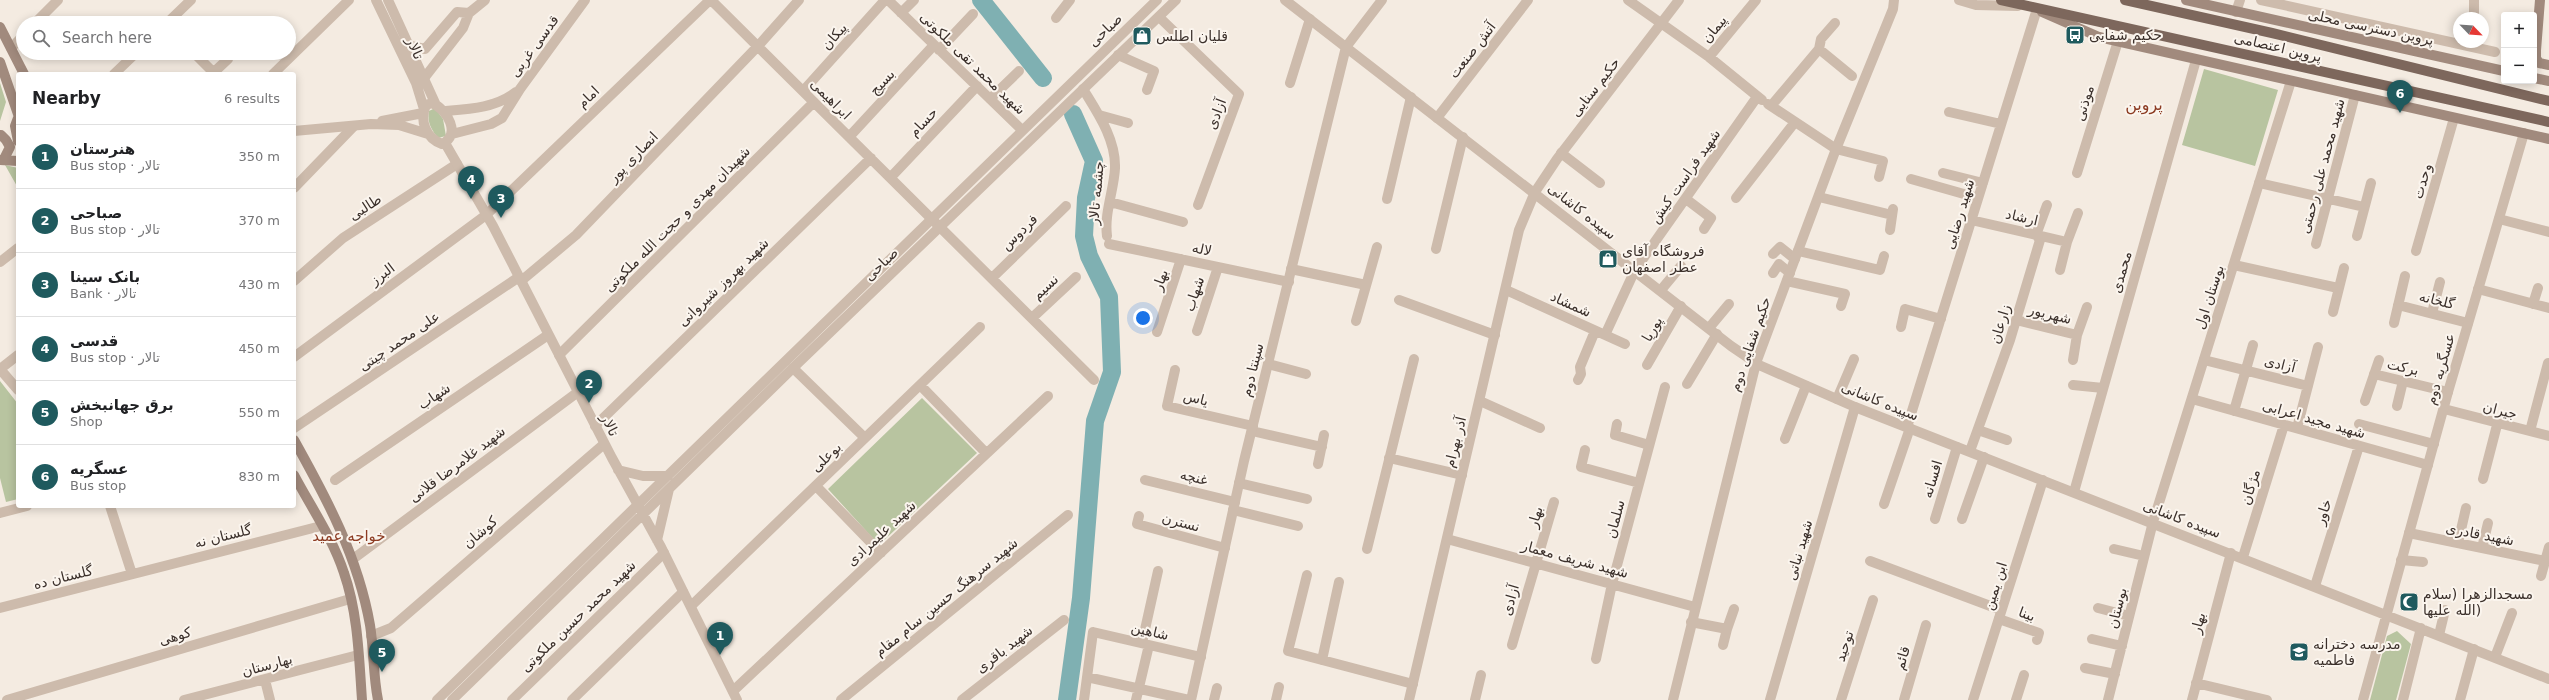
<!DOCTYPE html>
<meta charset="utf-8">
<style>
:root{--surface:#fff;--page:#f6f6f6;--text:#202124;--muted:#757577;--line:#e0e0e0;--accent:#1f5a5e}
body{margin:0;font-family:"DejaVu Sans",Vazirmatn,sans-serif;background:var(--page);color:var(--text)}
.controls{position:absolute;right:12px;top:12px;display:grid;overflow:hidden;border-radius:4px;box-shadow:0 2px 10px #0003}
.controls button{width:36px;height:36px;display:grid;place-items:center;padding:0;border:0;border-bottom:1px solid var(--line);background:var(--surface);color:var(--text);font:20px sans-serif}
.compass{position:absolute;left:2453px;top:12px;width:36px;height:36px;border-radius:50%;background:var(--surface);box-shadow:0 2px 10px #0003;rotate:115deg}
.you{position:absolute;left:1143px;top:318px;width:14px;height:14px;margin:-10px;border:3px solid #fff;border-radius:50%;background:#1a73e8;box-shadow:0 0 0 6px #1a73e833}
.badge{display:grid;place-items:center;width:26px;height:26px;border-radius:50%;background:var(--accent);color:#fff;font-size:13px;font-weight:700}
.pin{position:absolute;translate:-50% -33px;filter:drop-shadow(0 1px 2px #0008)}
.pin::after{content:'';position:absolute;top:21px;width:14px;height:12px;background:inherit;clip-path:polygon(0 0,100% 0,50% 100%)}
.list{margin:0;padding:0;list-style:none}
h2{display:flex;justify-content:space-between;align-items:center;height:52px;margin:0;padding:0 16px;font-size:17px}
h2 small{font-size:13px;font-weight:400;color:var(--muted)}
.list li{display:grid;grid-template-columns:26px 1fr auto;gap:12px;align-items:center;box-sizing:border-box;height:64px;padding:0 16px;border-top:1px solid var(--line)}
.list b{display:block;font-size:15px;white-space:nowrap}
.list p{margin:0;font-size:13px;white-space:nowrap;color:var(--muted)}
.list em{font-size:13px;font-style:normal;color:var(--muted)}
.icon{flex:none;width:22px;height:22px;fill:none;stroke:currentColor;stroke-width:2;stroke-linecap:round;stroke-linejoin:round}
.map{position:relative;flex:none;width:2549px;height:700px;overflow:hidden}
.search{position:absolute;background:var(--surface);box-shadow:0 2px 10px #0003;left:16px;top:16px;width:280px;height:44px;display:flex;align-items:center;gap:10px;box-sizing:border-box;padding:0 14px;border-radius:22px;color:var(--muted);font-size:15px}
.panel{position:absolute;background:var(--surface);box-shadow:0 2px 10px #0003;left:16px;top:72px;width:280px;height:436px;border-radius:4px}
.map>svg:first-child{display:block}
.green{fill:#b8c4a0}
.lines{fill:none;stroke-linecap:round;stroke-linejoin:round}
.river{stroke:#7fb0b2;stroke-width:18}
.minor{stroke:#cdbbac;stroke-width:10}
.tertiary{stroke:#cdbbac;stroke-width:10}
.secondary{stroke:#a18a7d;stroke-width:10}
.primary{stroke:#7d675c;stroke-width:10}
.labels{text-anchor:middle;dominant-baseline:central;stroke-width:4;stroke-linejoin:round;paint-order:stroke}
.street-label{font-size:14px;fill:#3b302b;stroke:#fbf5ee}
.poi-label{font-size:14px;fill:#3b302b;stroke:#fbf5ee;text-anchor:start}
.neighbourhood-label{font-size:15px;fill:#8c3b22;stroke:#fbf5ee}
.quarter-label{font-size:16px;fill:#8c3b22;stroke:#fbf5ee}
</style>
<div class="map">
<svg width="2549" height="700" viewBox="0 0 2549 700">
<rect width="100%" height="100%" fill="#f4ebe1"/>
<path class="green" d="M2204 69 2278 90 2255 166 2182 145Z
M0 83 6 102 0 121Z
M435 108 443 119 446 136 438 138C431 129 427 122 429 111Z
M5 165 18 168V188Z
M0 381 18 404V499L6 502 0 478Z
M922 398 977 453 879 545 828 489Z
M2397 631 2411 644 2396 700H2370L2387 636Z"/>
<g class="lines">
<path class="river" d="M981 0 1043 78
M1067 700 1081 598 1095 421 1112 372 1109 297 1089 256 1084 236 1086 198 1094 161 1073 114"/>
<path class="minor" d="M711 0 1094 380
M888 0 1022 130
M1628 0 1709 57 1762 100
M2261 0 2495 52
M2236 12 2240 0
M901 13 914 0
M1159 17 1239 94 1198 205
M1056 18 1070 0
M2474 18V0
M167 23 191 0
M411 46 425 49 457 12 469 13
M1346 47 1382 0
M1819 49 1821 39 1835 23
M939 50 973 14
M194 53 214 73
M1118 55 1154 71 1147 90
M1709 57 1756 0
M114 74 136 53
M212 74 228 59
M273 74 349 0
M425 77 463 28 469 13 485 0
M1290 83 1310 19
M1083 89C1097 112 1116 139 1115 168 1114 190 1104 213 1107 236
M803 91 885 0
M990 99 1019 71
M1768 104 1836 149 1883 161 1879 177
M1771 106 1819 49 1852 76
M1949 112 2001 124
M1099 115 1128 123
M1437 118 1528 0
M849 137 934 45
M1561 153 1600 183
M1943 173 1983 183
M2077 173 2118 41
M891 177 977 86
M1911 179 1978 198
M2259 183 2364 207
M294 188 354 126
M1819 197 1892 215
M1736 198 1795 122
M1387 199 1411 97
M1686 199 1711 218 1704 229
M1110 202 1183 222
M2499 219 2549 232
M1971 220 2067 242
M1890 230 1893 209
M2357 236 2371 183
M1109 244 1289 282
M2316 244 2355 95
M1436 249 1463 137
M1798 251 1880 270 1884 256
M2416 251 2454 118
M1773 254 1780 247 1795 259
M0 262 18 248
M2234 265 2338 288
M1291 269 1366 285
M2060 270 2067 242 2078 213
M1773 273 1779 264 1790 273
M992 278 1066 206
M294 281 343 238 457 164
M521 281 576 235 759 45 799 0
M1787 281 1845 294 1841 306
M2478 289 2549 308
M1506 290 1625 344
M1661 290 1681 266
M1399 300 1495 335
M2533 304 2538 288
M2398 305 2468 323
M2333 312 2344 268
M2432 313 2440 282
M1032 318 1076 277
M2016 320 2077 335
M1356 321 1377 247
M2394 323 2405 276
M1901 327 1905 309 1941 319
M1709 328 1729 304
M1197 331 1218 267
M1157 332 1181 259
M1605 335 1635 270 1757 97
M559 355 814 102
M294 357 486 215 710 0
M2073 360 2077 335 2087 307
M2204 360 2308 386
M1268 364 1306 374
M1647 365 1681 306
M793 368 865 438
M0 369 18 390
M0 369 18 355
M1175 370 1167 406 1253 426
M2374 374 2448 392
M1578 380 1581 374 1580 367 1595 331
M1687 384 1717 334
M920 385 986 453
M2073 385 2103 388
M1837 399 1854 359
M2192 399 2428 465
M1480 401 1540 428
M2365 401 2379 360
M2397 406 2403 381
M2444 409 2549 436
M2234 411 2253 345
M1617 424 1615 435 1649 445
M2359 424 2434 444
M595 426 871 158
M1907 427 2037 9
M294 428 519 277
M2297 428 2318 347
M1978 430 2007 440
M1252 431 1322 447
M2530 431 2548 363
M1785 439 1806 386
M1585 450 1581 467 1639 483
M1970 451 2010 340 2040 240 2036 235 2047 205
M1389 458 1462 475
M1318 464 1324 435
M2483 479 2497 425
M335 480 548 335
M1145 480 1235 502
M1239 483 1307 499
M816 486 881 553
M2074 492 2196 60
M1884 504 1910 428
M110 506 132 574
M1233 510 1298 526
M0 513 27 506
M1139 516 1137 524 1225 548
M1935 519 1957 447
M1962 519 1984 457
M2409 533 2545 561
M1447 539 1695 607
M2458 543 2466 508
M2482 548 2488 523
M1367 549 1414 359
M2114 549 2144 556
M2243 557 2284 425
M353 559 578 392
M2401 560 2423 562
M1870 561 2001 610
M1307 575 1288 651 1413 684
M2541 576 2549 547
M2315 586 2359 446
M691 606 980 327
M0 608 321 526
M2098 608 2129 616
M1999 619 2039 633 2037 640
M1691 622 1727 629 1723 645
M1727 629 1734 609
M2439 635 2445 610
M371 636 391 628 604 444
M2092 639 2122 646
M1142 643 1158 571
M1512 645 1554 502
M2495 657 2512 613
M1596 659 1612 584 1665 387
M1322 660 1339 582
M2085 668 2115 674
M1087 677 1189 700
M265 680 270 700
M2196 683 2267 700
M733 691 1048 396
M7 700 350 599
M184 700 358 655
M512 700 664 553
M572 700 683 592
M841 700 1068 515
M962 700 1064 620
M1084 700 1093 632 1201 657
M1136 700 1149 645
M1214 700 1217 688
M1276 700 1279 687
M1475 700 1481 675
M1770 700 1855 407
M1841 700 1873 600
M1904 700 1926 625
M2016 700 2024 675
M2108 700 2153 522
M2192 700 2231 553
M2460 700 2474 649"/>
<path class="tertiary" d="M376 0 416 83 424 109
M388 0 436 105
M1285 0 1731 346 1759 365 1855 407 2549 679
M1959 0 1976 5 2018 6
M35 23 58 0
M11 48 23 36
M432 103C447 109 462 135 442 144 426 138 419 121 426 105Z
M444 111C470 109 495 108 516 92
M382 121 423 113
M294 131 371 124 399 125 428 134
M452 134 491 124 502 118 520 89 585 0
M445 143 493 226 612 458 661 547 737 700
M618 470 643 476H668
M2153 522 2291 81
M657 540 669 489
M437 700 1157 0
M452 700 793 368 1176 0
M1191 700 1244 461 1346 47
M1409 700 1519 230 1535 192 1557 159 1679 0
M1673 700 1756 363 1836 149 1893 9 1894 0
M1973 700 2043 480
M2363 700 2448 392 2524 133
M2403 700 2421 628"/>
<path class="secondary" d="M2186 0 2504 71
M2042 12 2099 37 2549 139
M0 27 24 74
M2536 50V58L2539 63 2549 65
M2534 54 2536 50 2540 0
M0 62 18 114
M2534 78 2549 81
M18 118 15 126 18 141
M1 135 6 140 10 147 4 159
M0 160 18 161
M294 440C327 499 358 557 370 625 374 650 373 675 378 700
M294 475C311 507 333 539 344 573 358 613 359 658 362 700"/>
<path class="primary" d="M2001 0 2549 122
M2125 0 2272 33 2549 101"/>
</g>
<defs>
<g id="bus-square" transform="scale(1)"><rect x="-9" y="-9" width="18" height="18" rx="4" fill="#1f5a5e" stroke="#fbf5ee"/><path d="M-5-6H5V4H4V6H2V4H-2V6H-4V4H-5ZM-3.5-4V0h7V-4ZM-3.5 1.2v1.5H-2V1.2ZM2 1.2v1.5H3.5V1.2Z" fill="#fff"/></g>
<g id="shop-square" transform="scale(1)"><rect x="-9" y="-9" width="18" height="18" rx="4" fill="#1f5a5e" stroke="#fbf5ee"/><path d="M-5-2.5h2.3a2.7 3.5 0 0 1 5.4 0H5L5.5 6h-11ZM-1.5-2.5h3a1.5 2.3 0 0 0-3 0Z" fill="#fff"/></g>
<g id="mosque-square" transform="scale(1)"><rect x="-9" y="-9" width="18" height="18" rx="4" fill="#1f5a5e" stroke="#fbf5ee"/><path d="M3.5-4.9A6 6 0 1 0 3.5 4.9A5 5 0 1 1 3.5-4.9Z" fill="#fff"/></g>
<g id="school-square" transform="scale(1)"><rect x="-9" y="-9" width="18" height="18" rx="4" fill="#1f5a5e" stroke="#fbf5ee"/><path d="M0-5L7-2L0 1L-7-2ZM-4 1L0 2.5L4 1V4Q0 6-4 4Z" fill="#fff"/></g>
</defs>
<g fill-rule="evenodd">
<use href="#bus-square" x="2075" y="35"/>
<use href="#shop-square" x="1142" y="36"/>
<use href="#shop-square" x="1608" y="259"/>
<use href="#mosque-square" x="2409" y="602"/>
<use href="#school-square" x="2299" y="652"/>
</g>
<g class="labels">
<g class="street-label">
<text transform="translate(2371 27) rotate(12)">پروین دسترسی محلی</text>
<text transform="translate(1714 29) rotate(-51)">پیمان</text>
<text transform="translate(1105 30) rotate(-44)">صباحی</text>
<text transform="translate(834 36) rotate(-48)">پیکان</text>
<text transform="translate(534 46) rotate(-54)">قدسی غربی</text>
<text transform="translate(2278 47) rotate(13)">پروین اعتصامی</text>
<text transform="translate(415 48) rotate(65)">تالار</text>
<text transform="translate(1472 50) rotate(-52)">آتش صنعت</text>
<text transform="translate(973 63) rotate(44)">شهید محمد تقی ملکوتی</text>
<text transform="translate(882 82) rotate(-47)">بسیج</text>
<text transform="translate(1595 87) rotate(-52)">حکیم سنایی</text>
<text transform="translate(588 97) rotate(-44)">امام</text>
<text transform="translate(831 99) rotate(45)">ابراهیمی</text>
<text transform="translate(2084 103) rotate(-73)">موذنی</text>
<text transform="translate(1216 114) rotate(-69)">آزادی</text>
<text transform="translate(923 122) rotate(-47)">حسام</text>
<text transform="translate(633 157) rotate(-46)">انصاری پور</text>
<text transform="translate(2322 166) rotate(-75)">شهید محمد علی رحمتی</text>
<text transform="translate(1685 176) rotate(-55)">شهید فراست کیش</text>
<text transform="translate(2422 181) rotate(-74)">وحدت</text>
<text transform="translate(1096 193) rotate(-85)">چشمه تالار</text>
<text transform="translate(365 207) rotate(-33)">طالبی</text>
<text transform="translate(1582 211) rotate(38)">سپیده کاشانی</text>
<text transform="translate(1959 214) rotate(-73)">شهید رضایی</text>
<text transform="translate(2022 217) rotate(13)">ارشاد</text>
<text transform="translate(677 219) rotate(-45)">شهیدان مهدی و حجت الله ملکوتی</text>
<text transform="translate(1019 232) rotate(-44)">فردوس</text>
<text transform="translate(1202 249) rotate(12)">لاله</text>
<text transform="translate(881 264) rotate(-44)">صباحی</text>
<text transform="translate(2121 272) rotate(-74)">محمدی</text>
<text transform="translate(382 274) rotate(-37)">البرز</text>
<text transform="translate(1160 280) rotate(-71)">بهار</text>
<text transform="translate(723 282) rotate(-44)">شهید بهروز شیروانی</text>
<text transform="translate(1045 287) rotate(-43)">نسیم</text>
<text transform="translate(1194 294) rotate(-72)">شهاب</text>
<text transform="translate(2209 297) rotate(-72)">بوستان اول</text>
<text transform="translate(2437 300) rotate(14)">گلخانه</text>
<text transform="translate(1571 304) rotate(24)">شمشاد</text>
<text transform="translate(2050 314) rotate(14)">شهریور</text>
<text transform="translate(2000 324) rotate(-73)">زارعان</text>
<text transform="translate(1652 329) rotate(-60)">پوریا</text>
<text transform="translate(399 341) rotate(-34)">علی محمد چیتی</text>
<text transform="translate(1750 344) rotate(-71)">حکیم شفایی دوم</text>
<text transform="translate(2280 364) rotate(14)">آزادی</text>
<text transform="translate(2403 367) rotate(13)">برکت</text>
<text transform="translate(2440 369) rotate(-74)">عسگریه دوم</text>
<text transform="translate(1252 370) rotate(-76)">سپنتا دوم</text>
<text transform="translate(434 396) rotate(-34)">شهاب</text>
<text transform="translate(1196 398) rotate(14)">یاس</text>
<text transform="translate(1880 401) rotate(22)">سپیده کاشانی</text>
<text transform="translate(2500 410) rotate(14)">جیران</text>
<text transform="translate(2314 419) rotate(16)">شهید مجید اعرابی</text>
<text transform="translate(610 425) rotate(63)">تالار</text>
<text transform="translate(1455 442) rotate(-76)">آذر بهرام</text>
<text transform="translate(826 457) rotate(-44)">بوعلی</text>
<text transform="translate(457 464) rotate(-37)">شهید غلامرضا قلانی</text>
<text transform="translate(1194 477) rotate(14)">غنچه</text>
<text transform="translate(1932 479) rotate(-73)">افسانه</text>
<text transform="translate(2250 487) rotate(-73)">مژگان</text>
<text transform="translate(2323 512) rotate(-72)">خاور</text>
<text transform="translate(1535 517) rotate(-74)">بهار</text>
<text transform="translate(1615 519) rotate(-75)">سلمان</text>
<text transform="translate(2182 519) rotate(21)">سپیده کاشانی</text>
<text transform="translate(1181 522) rotate(15)">نسترن</text>
<text transform="translate(480 532) rotate(-41)">کوشان</text>
<text transform="translate(881 533) rotate(-43)">شهید علیمرادی</text>
<text transform="translate(2480 534) rotate(11)">شهید قادری</text>
<text transform="translate(223 536) rotate(-14)">گلستان نه</text>
<text transform="translate(1799 550) rotate(-74)">شهید نباتی</text>
<text transform="translate(1575 559) rotate(15)">شهید شریف معمار</text>
<text transform="translate(63 577) rotate(-14)">گلستان ده</text>
<text transform="translate(1995 586) rotate(-73)">ابن یمین</text>
<text transform="translate(946 597) rotate(-39)">شهید سرهنگ حسین سام مقام</text>
<text transform="translate(1510 600) rotate(-74)">آزادی</text>
<text transform="translate(2117 608) rotate(-76)">بوستان</text>
<text transform="translate(2027 614) rotate(20)">بینا</text>
<text transform="translate(578 616) rotate(-44)">شهید محمد حسین ملکوتی</text>
<text transform="translate(2198 623) rotate(-75)">بهار</text>
<text transform="translate(1150 631) rotate(13)">شاهین</text>
<text transform="translate(175 636) rotate(-16)">کوهی</text>
<text transform="translate(1844 646) rotate(-72)">توحید</text>
<text transform="translate(1004 649) rotate(-38)">شهید باقری</text>
<text transform="translate(1902 658) rotate(-74)">قائم</text>
<text transform="translate(267 665) rotate(-15)">بهارستان</text>
</g>
<g class="poi-label">
<text x="2089" y="35">حکیم شفایی</text>
<text x="1156" y="36">قلیان اطلس</text>
<text x="1622" y="251">فروشگاه آقای<tspan x="1622" dy="16">عطر اصفهان</tspan></text>
<text x="2423" y="594">مسجدالزهرا (سلام<tspan x="2423" dy="16">الله علیها)</tspan></text>
<text x="2313" y="644">مدرسه دخترانه<tspan x="2313" dy="16">فاطمیه</tspan></text>
</g>
<g class="neighbourhood-label">
<text x="349" y="536">خواجه عمید</text>
</g>
<g class="quarter-label">
<text x="2144" y="104">پروین</text>
</g>
</g>
</svg>
<div class="controls">
<button>+</button>
<button>−</button>
</div>
<svg class="compass" viewBox="-18 -18 36 36"><path d="M0-13l5 13h-10z" fill="#e53935"/><path d="M0 13l5-13h-10z" fill="#757577"/></svg>
<div class="you"></div>
<div class="pin badge" style="left:720px;top:655px">1</div>
<div class="pin badge" style="left:589px;top:403px">2</div>
<div class="pin badge" style="left:501px;top:218px">3</div>
<div class="pin badge" style="left:471px;top:199px">4</div>
<div class="pin badge" style="left:382px;top:672px">5</div>
<div class="pin badge" style="left:2400px;top:113px">6</div>
<div class="search"><svg class="icon" aria-label="search" viewBox="0 0 24 24"><circle cx="10" cy="10" r="6"/><path d="M15 15l6 6"/></svg>Search here</div>
<section class="panel">
<h2>Nearby<small>6 results</small></h2>
<ul class="list">
<li><span class="badge">1</span><div><b>هنرستان</b><p>Bus stop · تالار</p></div><em>350 m</em></li>
<li><span class="badge">2</span><div><b>صباحی</b><p>Bus stop · تالار</p></div><em>370 m</em></li>
<li><span class="badge">3</span><div><b>بانک سینا</b><p>Bank · تالار</p></div><em>430 m</em></li>
<li><span class="badge">4</span><div><b>قدسی</b><p>Bus stop · تالار</p></div><em>450 m</em></li>
<li><span class="badge">5</span><div><b>برق جهانبخش</b><p>Shop</p></div><em>550 m</em></li>
<li><span class="badge">6</span><div><b>عسگریه</b><p>Bus stop</p></div><em>830 m</em></li>
</ul>
</section>
</div>
